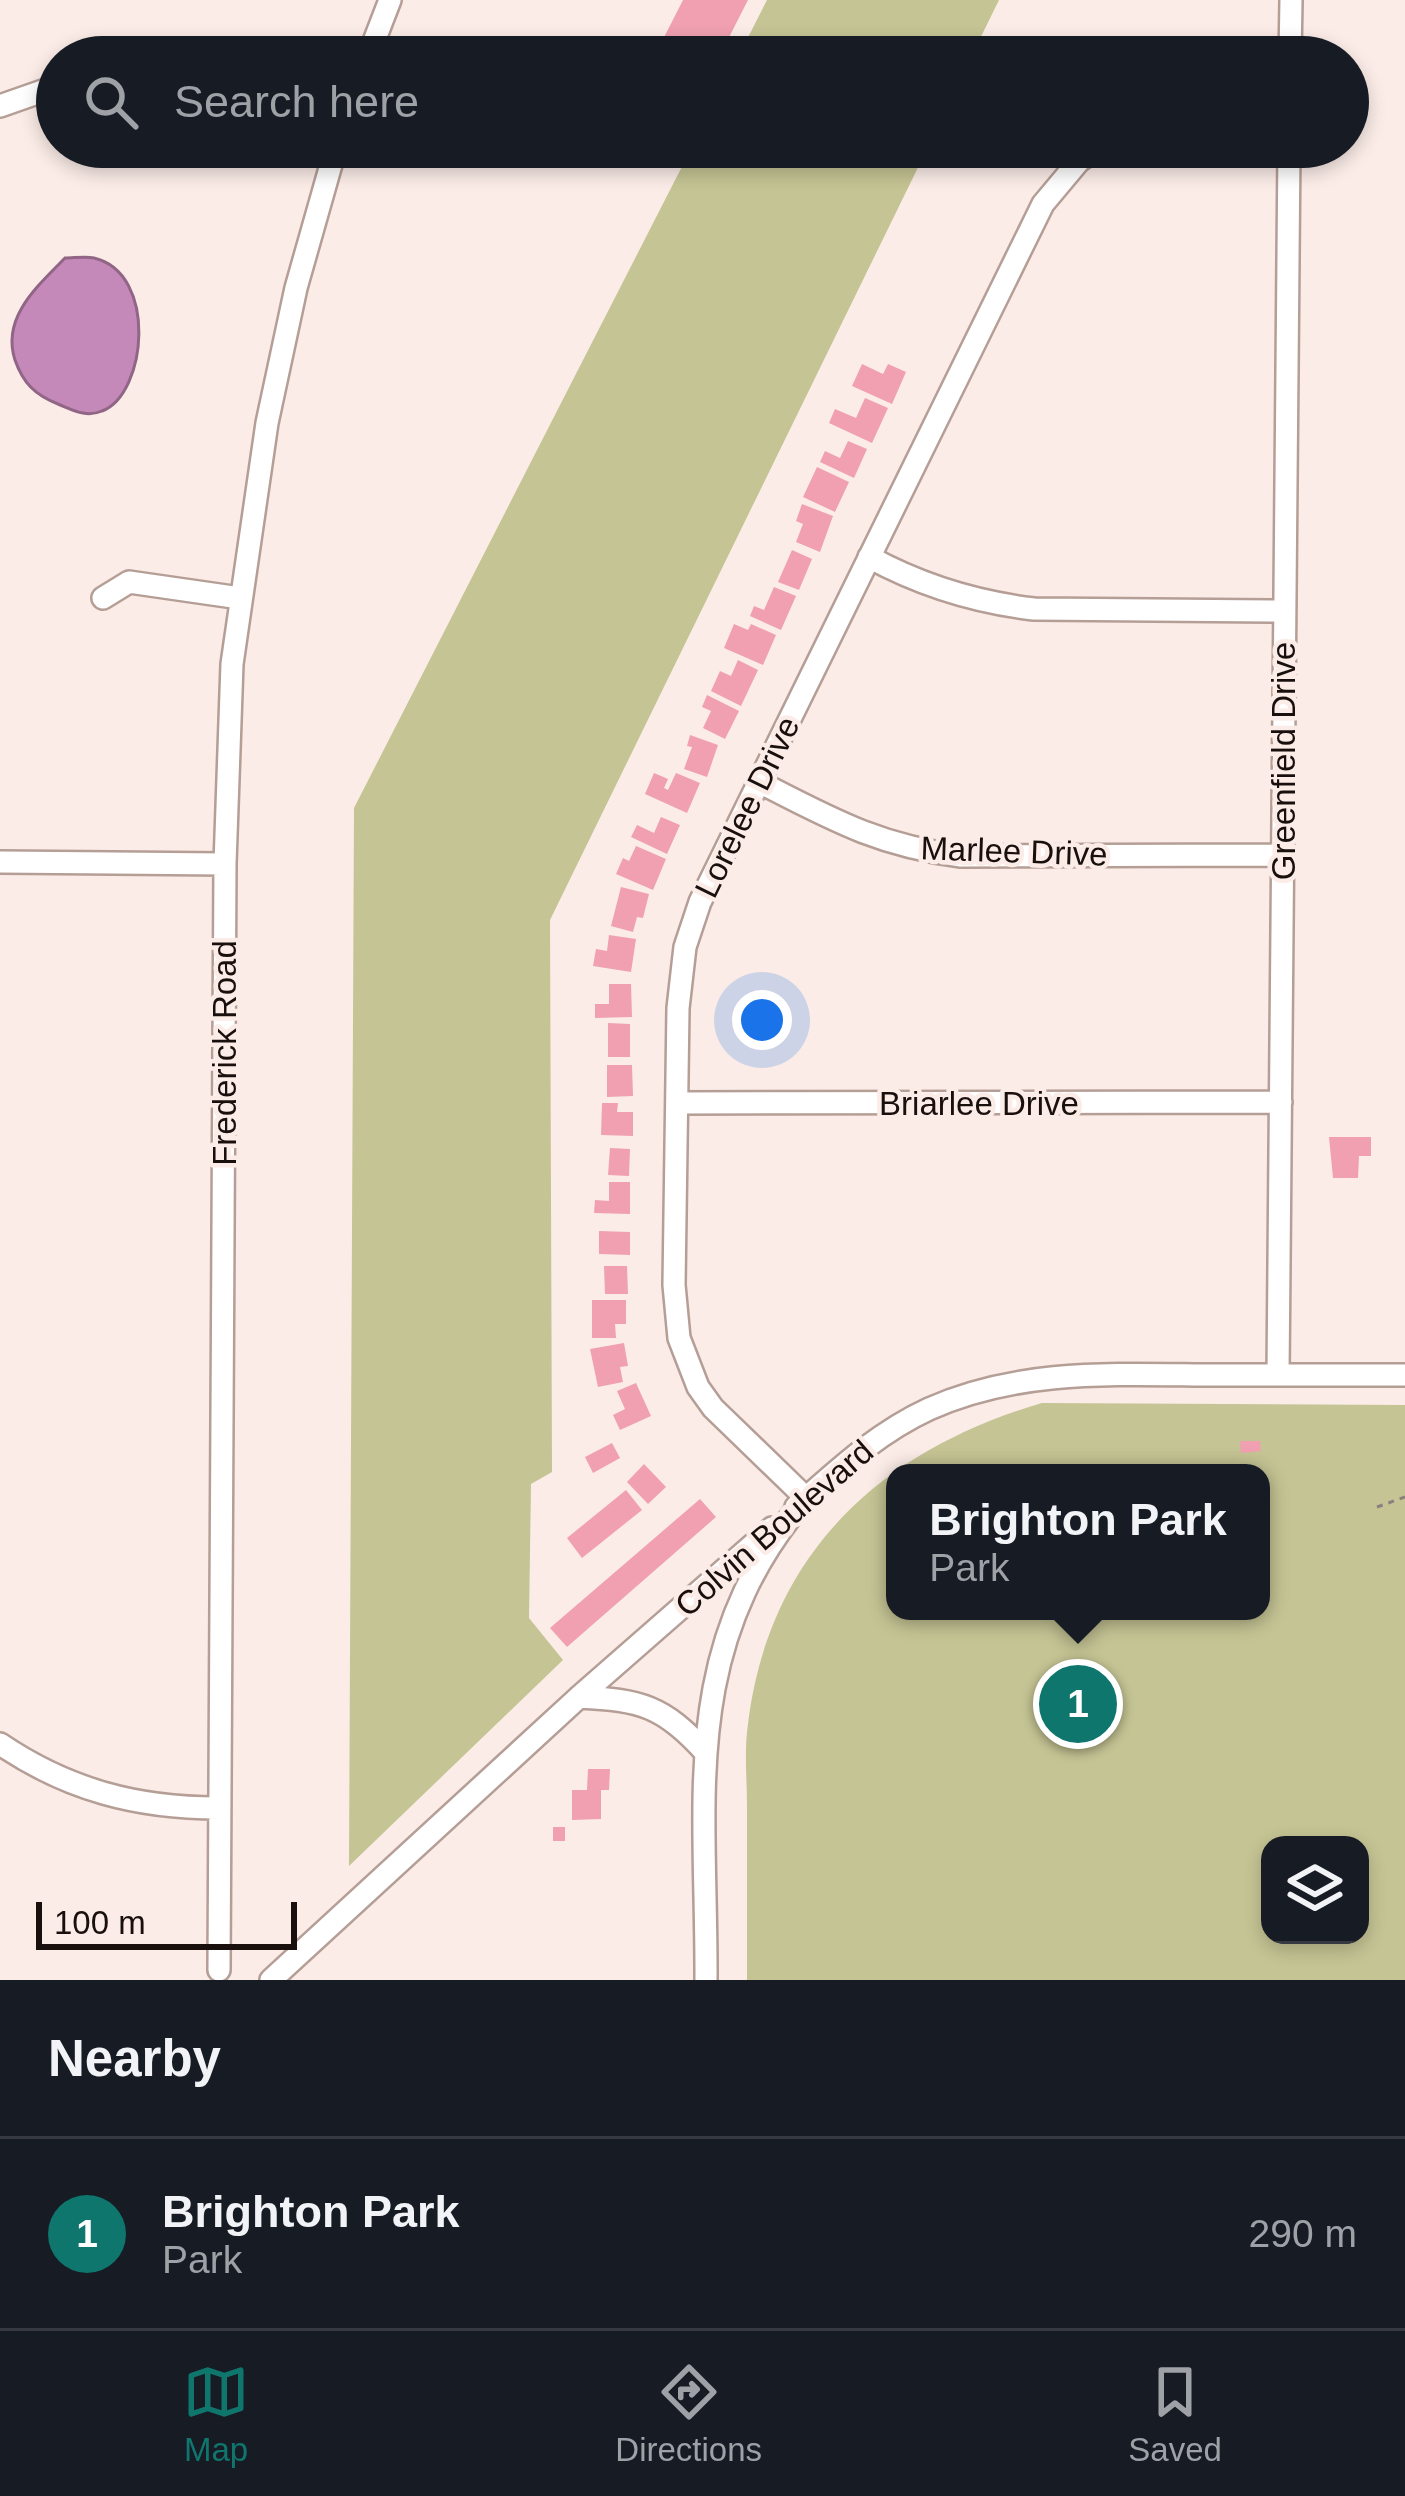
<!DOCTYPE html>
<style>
:root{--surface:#171b24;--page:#242831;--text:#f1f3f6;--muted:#9ea1a6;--line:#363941;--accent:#0f766e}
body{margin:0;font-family:Arial,sans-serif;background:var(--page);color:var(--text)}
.controls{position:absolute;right:36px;bottom:36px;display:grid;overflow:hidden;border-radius:24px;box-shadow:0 6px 18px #0003}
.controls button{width:108px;height:108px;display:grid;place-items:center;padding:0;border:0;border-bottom:3px solid var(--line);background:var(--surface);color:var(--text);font:60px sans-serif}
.scale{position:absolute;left:36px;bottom:30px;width:261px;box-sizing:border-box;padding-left:12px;border:6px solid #19100e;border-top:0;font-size:33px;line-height:42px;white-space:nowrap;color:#19100e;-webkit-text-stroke:9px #fbece7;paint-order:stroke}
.you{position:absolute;left:762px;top:1020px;width:42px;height:42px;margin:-30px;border:9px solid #fff;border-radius:50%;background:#1a73e8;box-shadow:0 0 0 18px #1a73e833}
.badge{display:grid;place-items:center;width:78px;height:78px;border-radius:50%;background:var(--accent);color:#fff;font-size:39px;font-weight:700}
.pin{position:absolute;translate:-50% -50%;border:6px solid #fff;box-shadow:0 3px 12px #0006}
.popup{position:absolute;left:886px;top:1464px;width:384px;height:156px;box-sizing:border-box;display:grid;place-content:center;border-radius:24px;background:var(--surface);filter:drop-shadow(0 3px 9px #0005);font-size:39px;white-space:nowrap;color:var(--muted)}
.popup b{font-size:45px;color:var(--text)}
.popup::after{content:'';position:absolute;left:50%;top:100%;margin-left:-24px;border:24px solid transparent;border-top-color:var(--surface)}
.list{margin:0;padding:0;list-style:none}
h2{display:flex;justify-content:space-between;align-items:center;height:156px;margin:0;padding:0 48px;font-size:51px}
h2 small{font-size:39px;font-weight:400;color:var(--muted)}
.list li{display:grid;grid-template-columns:78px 1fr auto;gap:36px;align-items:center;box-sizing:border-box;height:192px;padding:0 48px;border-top:3px solid var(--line)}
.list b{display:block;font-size:45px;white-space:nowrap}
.list p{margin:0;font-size:39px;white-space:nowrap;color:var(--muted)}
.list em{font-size:39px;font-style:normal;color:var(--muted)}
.icon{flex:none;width:66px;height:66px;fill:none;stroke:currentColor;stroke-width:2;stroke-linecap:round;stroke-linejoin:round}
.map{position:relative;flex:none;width:1405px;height:1980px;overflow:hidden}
.search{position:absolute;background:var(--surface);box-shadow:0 6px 18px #0003;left:36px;right:36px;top:36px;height:132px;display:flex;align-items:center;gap:30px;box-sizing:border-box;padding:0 42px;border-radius:66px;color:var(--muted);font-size:45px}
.sheet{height:348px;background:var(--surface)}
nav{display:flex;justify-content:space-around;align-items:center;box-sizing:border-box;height:168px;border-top:3px solid var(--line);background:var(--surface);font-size:33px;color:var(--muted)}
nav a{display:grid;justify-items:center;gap:6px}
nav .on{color:var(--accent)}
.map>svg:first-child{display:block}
.green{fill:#c5c494;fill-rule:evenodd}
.water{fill:#c489b9;stroke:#916586;stroke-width:3}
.building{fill:#f0a0b0}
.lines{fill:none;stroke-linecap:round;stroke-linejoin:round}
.minor-casing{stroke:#b59e96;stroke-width:26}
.path{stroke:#8c807d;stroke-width:3;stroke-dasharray:6 6;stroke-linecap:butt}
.minor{stroke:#fff;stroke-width:21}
.labels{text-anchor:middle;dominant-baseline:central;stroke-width:9;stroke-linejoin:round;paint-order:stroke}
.street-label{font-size:33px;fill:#19100e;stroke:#fbece7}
</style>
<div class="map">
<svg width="1405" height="1980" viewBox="0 0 1405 1980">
<rect width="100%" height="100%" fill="#fbece7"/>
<path class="green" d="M767 0H999L971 57H738Z
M692 147H928L550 920 552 1472 531 1484 529 1618 563 1660 349 1866 354 808Z
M1042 1403 1405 1405V1980H747C747 1922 747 1864 747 1806 747 1779 744 1751 748 1724 769 1552 882 1450 1042 1403ZM895 1473H1261V1611H895ZM1270 1845H1360V1935H1270Z"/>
<path class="water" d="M65 258C74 258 86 256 94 258 158 273 147 394 102 411 86 418 73 410 58 404 35 395 23 383 15 360 1 317 38 286 65 258Z"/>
<path class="building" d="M683 0H748L719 57H654Z
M862 364 883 374 888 364 906 372 892 404 852 386Z
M865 398 888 408 872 443 829 423 835 409 856 418Z
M848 441 867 449 854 478 820 462 825 451 840 458Z
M817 467 849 482 835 512 803 497Z
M802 504 833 516 820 552 796 542 803 524 796 521Z
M792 550 812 559 799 590 778 582Z
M774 587 796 596 781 630 750 616 754 606 764 610Z
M734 624 748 630 751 624 776 635 763 665 724 648Z
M738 660 758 670 741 706 711 691 720 671 731 676Z
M707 695 739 711 725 739 703 728 711 711 702 707Z
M690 735 718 745 707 777 684 769 692 747 687 746Z
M654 773 668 779 664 788 668 790 676 773 700 783 687 813 645 794Z
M661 817 680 825 667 854 631 837 637 825 654 833Z
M636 846 666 859 653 890 616 874 623 858 629 861Z
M621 887 649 894 643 918 637 917 633 932 611 926Z
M609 935 636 939 631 972 593 966 596 949 607 951Z
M609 984H631L632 1017 595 1018V1004H609Z
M608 1023 630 1024V1057H608Z
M607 1065H632L633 1096 607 1097Z
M602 1103H618L617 1112H633V1136L601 1135Z
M1329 1137H1371V1156H1359L1358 1178H1333Z
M610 1148 630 1149 629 1176 608 1175Z
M609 1182H630V1214L594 1213 595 1200 609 1201Z
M599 1231 630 1232V1255L599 1254Z
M604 1266H627L628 1294H605Z
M592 1300H626V1324H615L616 1338H592Z
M624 1343 628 1366 620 1367 623 1382 598 1387 590 1349Z
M636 1383 651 1416 620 1430 613 1415 625 1409 617 1391Z
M1240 1441H1260L1261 1451 1241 1453Z
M612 1443 620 1458 593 1473 585 1457Z
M644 1464 666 1487 648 1504 627 1482Z
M626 1490 642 1510 582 1558 567 1538Z
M700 1499 716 1517 567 1647 550 1628Z
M588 1769H610L609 1790H601V1819L572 1820V1790H587Z
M553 1827H565V1841H553Z"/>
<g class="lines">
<g class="minor-casing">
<path id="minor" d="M368 57 390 0
M1290 57 1291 0
M0 106 57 86
M869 557C922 586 974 602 1034 609L1284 611
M103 598 129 582 240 598
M759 782C831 819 879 846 961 856L1282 855
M0 862 225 864
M677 1103 1281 1102
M1278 1375 1289 147
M796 1507C838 1470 877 1433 929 1409 1016 1370 1108 1374 1202 1375 1269 1375 1337 1375 1405 1375
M579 1697C641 1700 664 1706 706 1753
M0 1744C68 1790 137 1808 218 1808
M219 1970 225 864 232 664 267 423 296 288 336 147
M271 1980 579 1697 772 1528
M706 1980C707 1798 678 1647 806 1498L713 1408 698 1387 679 1338 674 1285 678 1008 685 947 700 902 1043 204 1079 161 1099 147"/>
</g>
<path class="path" d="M1377 1507 1405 1497"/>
<use href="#minor" class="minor"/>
</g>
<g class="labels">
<g class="street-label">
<text transform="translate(1283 761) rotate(-90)">Greenfield Drive</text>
<text transform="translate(747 807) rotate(-64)">Lorelee Drive</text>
<text transform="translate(1014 851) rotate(2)">Marlee Drive</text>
<text transform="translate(224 1053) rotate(-90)">Frederick Road</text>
<text x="979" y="1103">Briarlee Drive</text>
<text transform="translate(774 1528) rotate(-41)">Colvin Boulevard</text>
</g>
</g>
</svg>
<div class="controls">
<button><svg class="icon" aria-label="layers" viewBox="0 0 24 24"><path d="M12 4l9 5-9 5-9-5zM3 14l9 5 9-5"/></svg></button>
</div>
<div class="scale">100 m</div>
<div class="you"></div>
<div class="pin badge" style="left:1078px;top:1704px">1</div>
<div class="popup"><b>Brighton Park</b>Park</div>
<div class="search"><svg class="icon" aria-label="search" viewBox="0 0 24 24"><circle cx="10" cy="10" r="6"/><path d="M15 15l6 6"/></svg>Search here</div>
</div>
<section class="sheet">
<h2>Nearby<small></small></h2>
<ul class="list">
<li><span class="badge">1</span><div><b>Brighton Park</b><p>Park</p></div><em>290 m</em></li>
</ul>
</section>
<nav>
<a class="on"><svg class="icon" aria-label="map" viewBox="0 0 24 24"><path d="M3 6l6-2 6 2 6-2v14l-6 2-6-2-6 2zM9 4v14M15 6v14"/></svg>Map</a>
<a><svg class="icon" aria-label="directions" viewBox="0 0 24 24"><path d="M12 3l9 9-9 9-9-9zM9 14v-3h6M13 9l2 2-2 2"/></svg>Directions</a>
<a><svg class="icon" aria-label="saved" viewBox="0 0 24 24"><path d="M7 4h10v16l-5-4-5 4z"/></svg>Saved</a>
</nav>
